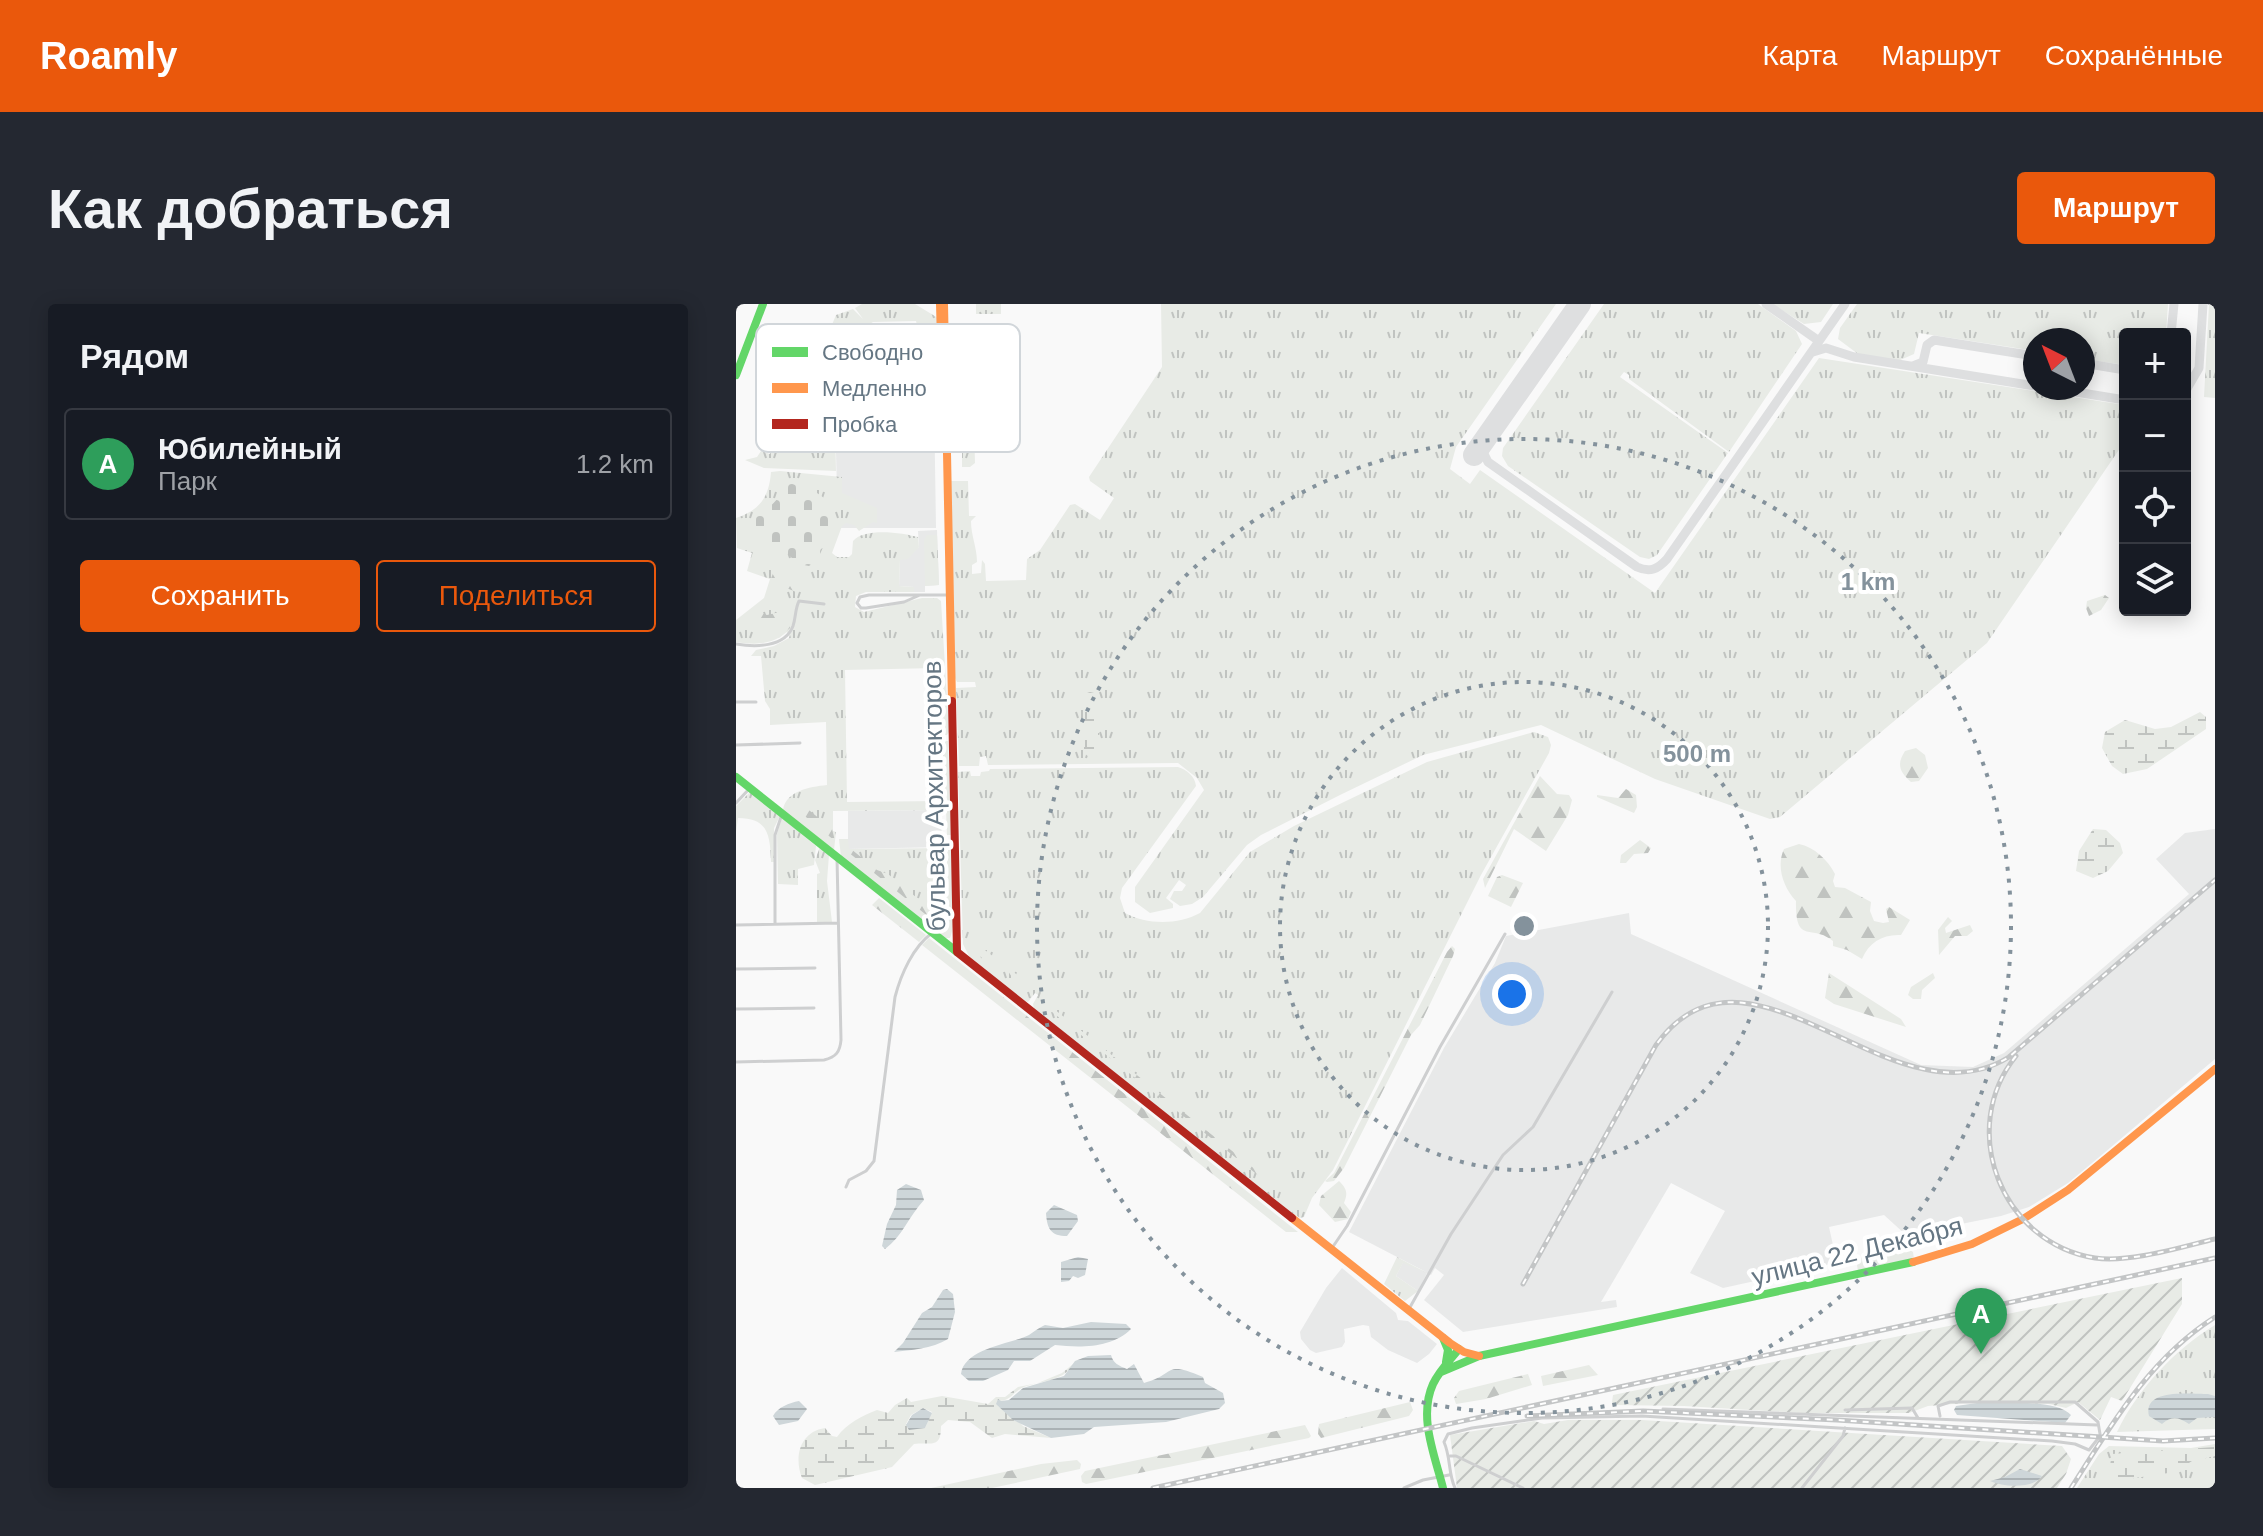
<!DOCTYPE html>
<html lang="ru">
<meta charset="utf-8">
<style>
:root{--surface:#171b24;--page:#242831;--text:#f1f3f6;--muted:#9ea1a6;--line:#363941;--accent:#ea580c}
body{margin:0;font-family:Arial,sans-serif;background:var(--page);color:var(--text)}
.controls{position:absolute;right:24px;top:24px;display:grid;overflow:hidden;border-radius:8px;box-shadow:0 4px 20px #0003}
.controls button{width:72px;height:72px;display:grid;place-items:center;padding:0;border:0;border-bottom:2px solid var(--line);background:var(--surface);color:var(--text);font:40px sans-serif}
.compass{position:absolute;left:1287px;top:24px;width:72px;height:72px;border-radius:50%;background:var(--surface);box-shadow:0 4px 20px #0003;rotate:318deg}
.you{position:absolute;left:776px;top:690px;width:28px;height:28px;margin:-20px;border:6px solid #fff;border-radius:50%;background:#1a73e8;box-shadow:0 0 0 12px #1a73e833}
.badge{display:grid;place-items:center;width:52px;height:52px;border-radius:50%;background:var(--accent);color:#fff;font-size:26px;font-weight:700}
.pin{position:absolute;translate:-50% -66px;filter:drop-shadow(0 2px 4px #0008)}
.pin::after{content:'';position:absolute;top:42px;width:28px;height:24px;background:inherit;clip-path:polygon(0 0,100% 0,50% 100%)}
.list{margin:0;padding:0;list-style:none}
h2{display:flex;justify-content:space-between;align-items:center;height:104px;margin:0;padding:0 32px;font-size:34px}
h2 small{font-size:26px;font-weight:400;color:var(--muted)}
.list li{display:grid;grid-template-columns:52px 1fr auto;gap:24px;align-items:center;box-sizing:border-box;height:112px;margin:0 16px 16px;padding:0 16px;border:2px solid var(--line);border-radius:8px}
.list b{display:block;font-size:30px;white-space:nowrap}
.list p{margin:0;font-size:26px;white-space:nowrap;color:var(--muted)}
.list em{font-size:26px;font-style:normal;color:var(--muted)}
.actions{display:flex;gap:16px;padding:24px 32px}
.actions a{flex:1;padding:18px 0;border:2px solid var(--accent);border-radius:8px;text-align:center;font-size:28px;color:var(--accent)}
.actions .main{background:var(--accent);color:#fff}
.icon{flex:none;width:44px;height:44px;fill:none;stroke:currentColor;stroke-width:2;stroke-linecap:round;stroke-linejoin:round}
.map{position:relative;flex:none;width:1479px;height:1184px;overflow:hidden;border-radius:8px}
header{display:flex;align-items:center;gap:48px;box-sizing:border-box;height:112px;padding:0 40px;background:var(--accent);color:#fff}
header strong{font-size:38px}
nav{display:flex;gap:44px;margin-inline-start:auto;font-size:28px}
.intro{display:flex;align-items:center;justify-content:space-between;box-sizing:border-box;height:192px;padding:0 48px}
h1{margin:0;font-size:56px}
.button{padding:20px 36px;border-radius:8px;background:var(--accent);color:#fff;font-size:28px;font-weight:700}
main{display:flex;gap:48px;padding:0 48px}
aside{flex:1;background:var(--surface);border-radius:8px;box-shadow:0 4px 20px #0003}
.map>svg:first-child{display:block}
.built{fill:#e8e9e9}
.grass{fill:url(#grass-tufts)}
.forest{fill:url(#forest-firs)}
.wetland{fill:url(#wetland-marsh);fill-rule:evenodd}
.cemetery{fill:url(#cemetery-stones)}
.garden{fill:url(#garden-furrows)}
.water{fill:url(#water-rules)}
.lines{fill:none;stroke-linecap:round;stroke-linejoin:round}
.taxiway{stroke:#dedfe0;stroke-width:9}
.runway{stroke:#dedfe0;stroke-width:22}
.street{stroke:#cecfd0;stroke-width:3}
.fast{stroke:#63d668;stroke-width:8}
.slow{stroke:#ff974d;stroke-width:8}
.jam{stroke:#b3261e;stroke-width:8}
.rail-casing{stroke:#c3c5c6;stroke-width:5}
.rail{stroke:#fff;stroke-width:2;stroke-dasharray:6;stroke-linecap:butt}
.ring{fill:none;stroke:#84929c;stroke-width:4;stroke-dasharray:4 8}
.labels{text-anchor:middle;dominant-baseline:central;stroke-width:8;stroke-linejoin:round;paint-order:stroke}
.street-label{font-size:26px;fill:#657683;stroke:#fff}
.key{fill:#fff;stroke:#d1d6da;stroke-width:2}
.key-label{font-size:22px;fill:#657683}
.centre{fill:#84929c;stroke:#fff;stroke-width:4}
.ring-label{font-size:24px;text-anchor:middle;font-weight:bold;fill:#84929c;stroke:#fff;stroke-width:8;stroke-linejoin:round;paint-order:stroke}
</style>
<header>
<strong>Roamly</strong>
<nav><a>Карта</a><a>Маршрут</a><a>Сохранённые</a></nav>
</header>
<div class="intro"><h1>Как добраться</h1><a class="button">Маршрут</a></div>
<main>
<aside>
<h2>Рядом<small></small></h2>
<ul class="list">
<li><span class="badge" style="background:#2e9e5b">A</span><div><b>Юбилейный</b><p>Парк</p></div><em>1.2 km</em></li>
</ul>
<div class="actions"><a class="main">Сохранить</a><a>Поделиться</a></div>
</aside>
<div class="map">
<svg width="1479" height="1184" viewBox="0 0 1479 1184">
<defs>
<pattern id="grass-tufts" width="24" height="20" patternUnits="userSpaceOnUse" patternTransform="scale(2)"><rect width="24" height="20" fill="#e8ebe6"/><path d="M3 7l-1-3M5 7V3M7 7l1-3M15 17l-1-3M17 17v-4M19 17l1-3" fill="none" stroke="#c0c3c0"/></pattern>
<pattern id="forest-firs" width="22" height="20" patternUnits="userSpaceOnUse" patternTransform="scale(2)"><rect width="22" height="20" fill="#e8ebe6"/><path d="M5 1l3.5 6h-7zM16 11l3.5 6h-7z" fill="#c0c3c0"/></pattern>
<pattern id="wetland-marsh" width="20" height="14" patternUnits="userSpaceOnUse" patternTransform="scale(2)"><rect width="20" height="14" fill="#e8ebe6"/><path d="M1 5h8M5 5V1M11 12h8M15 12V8" fill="none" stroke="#c0c3c0"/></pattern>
<pattern id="cemetery-stones" width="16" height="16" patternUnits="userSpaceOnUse" patternTransform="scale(2)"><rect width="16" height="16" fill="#e8ebe6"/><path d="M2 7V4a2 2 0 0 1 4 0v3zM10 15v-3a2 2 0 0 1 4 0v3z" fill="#c0c3c0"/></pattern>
<pattern id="garden-furrows" width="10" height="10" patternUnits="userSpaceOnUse" patternTransform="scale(2)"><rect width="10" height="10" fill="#e8ebe6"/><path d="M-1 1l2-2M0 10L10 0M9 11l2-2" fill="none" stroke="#c0c3c0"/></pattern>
<pattern id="water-rules" width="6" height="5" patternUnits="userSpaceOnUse" patternTransform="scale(2)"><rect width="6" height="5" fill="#ced6d9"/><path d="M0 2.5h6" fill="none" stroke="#abb2b5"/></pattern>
</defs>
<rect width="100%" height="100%" fill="#f9f9f9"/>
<path class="built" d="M197 31 200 224H102L97 34Z
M201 226 203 281 189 282V288H178V283L163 282 164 255 183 243 182 227Z
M205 506 206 543 112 545V507Z
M1479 525V755L1368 849 1332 879 1293 903 1265 912 1170 931 1148 911 1093 923 1101 959 987 984 954 969 989 907 935 879 865 998 880 996 881 1003 727 1028 688 996 708 971 699 964 695 971 691 969 682 987 660 972 667 958 690 968 613 928 708 744 759 659 770 632 893 609 895 630 1185 761 1237 763 1268 749 1453 590 1420 555 1449 529Z
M606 964 660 1009 662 1016 672 1017 701 1040 693 1050 681 1059 652 1046 635 1033 633 1022 627 1021 608 1025 609 1038 606 1043 580 1049 574 1046 565 1035 564 1028 590 984Z"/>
<path class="grass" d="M126 0H179L202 14V27L183 29 180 17 137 18 132 21 131 33 97 34 100 167 28 164 9 156 21 153 25 147 34 150 39 136 34 134C44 112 36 98 42 81L37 77 56 33 85 47 100 11 117 5 127 15 119 4Z
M240 0H265V10H240Z
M425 0H820L720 143 714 165 734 180 744 166 919 289 1083 54 1389 101V137L1251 339 1044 513 1034 515 919 475 805 421 687 451 604 491 525 531 511 541 467 593 456 600 444 602 434 595 438 587H446L450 581 443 576 430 594 437 600V604L414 609 399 598V583L468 486 461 474 442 459 252 461 250 452 244 453 243 462H223L220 384 240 383 239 378H221L219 374 215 177H232L233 212H240L235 217C235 232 241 243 241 258L236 261V270L245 269 246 256 249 260 250 277 290 276 291 255 304 246 334 201 339 200 364 216 378 194 354 177 353 173 426 63Z
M868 0H1022L1060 27 1066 40 993 148 893 75V71L888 68 884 73 992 149 921 251 913 255 904 253 772 162 766 152 767 144Z
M1036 0H1097L1085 18 1068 20Z
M1121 0H1432L1430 30H1389V61L1347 55V36H1299V47L1183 29 1178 50 1162 57 1122 50 1102 35 1104 24Z
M1473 0H1479V94L1468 93Z
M238 120 239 159 234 163H226V133Z
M44 167 106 173V189L141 204V219L137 218 123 227 118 221 110 219 106 222 96 249 101 253H113L116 250 117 237C129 223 167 229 182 233L183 243 172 255 164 256 163 282 178 283V288H130L120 292 119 303 128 308 186 294H201L205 297 213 428 211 431 203 432 201 364 109 366 111 498 204 497 203 437H212L215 531H211L210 506 97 507V527L100 528 98 546 47 506C50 487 73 483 91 481L90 418 34 421V405L29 397 25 352H15L20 346 38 342 53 334 54 330 51 328C35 341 20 341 0 338V316L28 294 34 275 11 267 16 249 1 244 0 214C24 206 33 193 35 168Z
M191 231H201L203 281 189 282 188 236Z
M798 428 812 433 815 441 813 449 745 571 597 866 576 894 568 913 564 914 555 908 298 705 297 700 302 691 299 689 292 698 287 697 233 652 227 640 222 468 234 467 235 472H244L245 468 253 467 254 465 442 463C451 466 459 472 460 482L386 584 384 594 389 609C411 621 442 621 464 609L514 548 558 522 691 458Z
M14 488 44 512 38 524V558H35C34 532 33 514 2 514L0 528V502Z
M46 514 80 542 78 561 62 565V581L42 580 41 530Z
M103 535H112L113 545 211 544 213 537C219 552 221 619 214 634H207L105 553Z
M84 543 93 551 91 577 96 618H81V570L84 569 79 556Z
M1160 937 1177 948 1178 955 1122 967 1121 961 1131 943Z
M661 953 691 969 667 959 660 972 682 987 669 997 648 980Z
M1479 1021V1125L1381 1128C1401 1086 1439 1045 1479 1021Z
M1479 1140V1184H1341L1363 1150 1373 1142 1455 1144Z"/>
<path class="forest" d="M42 257 70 268 65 286 60 288 34 277Z
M1369 291 1373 294 1365 306 1353 312 1350 304 1351 297Z
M48 307 54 324 43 334C32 331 25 326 20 315L23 308 31 311Z
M1180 444 1189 451 1192 464 1183 477 1175 478C1164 468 1160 461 1169 447Z
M804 472 821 490 833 491 836 496 832 511 810 547 778 525 749 584 747 575Z
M890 485 900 491 901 503 898 509 861 493V491L882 494Z
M57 497 68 502 96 525 99 537 53 499Z
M904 536 915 544 912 549 898 550 890 559H884L885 551Z
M1063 540C1078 543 1092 556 1099 570L1097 577 1099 583 1109 584 1135 598 1134 607 1138 617 1147 619 1153 618 1150 605 1153 603 1174 616 1165 631C1147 630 1133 638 1126 655L1111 646 1097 642V637C1076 619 1059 642 1060 597 1047 583 1040 562 1048 545Z
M115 545 141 566 152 570 215 622 211 625 204 622 112 548Z
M766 571 787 579 775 603 752 592 761 573Z
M143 594 190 631 183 638 136 601Z
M1212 613 1216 617 1209 624 1210 629 1234 621 1237 627 1231 632H1219L1203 651 1202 626Z
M232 633 288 676 294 688 281 681 272 667 262 660 252 659 232 642Z
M193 634 562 928H550L186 641Z
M716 642 719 645 717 652 684 721 675 731 608 864 598 877 591 878 589 877 598 869 711 648Z
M1093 669 1165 715 1170 723 1098 700 1089 694Z
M1197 669 1199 674 1186 686 1185 695H1177L1172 691 1175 683Z
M313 701 530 874 528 876 311 704Z
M603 877C611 885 612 889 608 899L615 908 612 915 599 918 583 901 585 892Z
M853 1061 862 1071 807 1082 805 1072Z
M792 1070 796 1081 750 1095 720 1100 718 1094 723 1087Z
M674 1098 677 1106 673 1112 585 1134 582 1130 583 1120Z
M569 1121 575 1132 573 1134 350 1180 346 1178 345 1172 349 1167Z
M341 1156 345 1160 344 1165 256 1184H195L305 1160Z"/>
<path class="wetland" d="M354 388 358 389C366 406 363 433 362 452L353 453 348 449V399L351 389Z
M1464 408 1470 413V425L1411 465 1387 470 1376 462 1366 444 1369 428 1389 416 1419 425 1435 423Z
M1357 525 1370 526 1384 539 1387 549 1372 567 1357 574 1340 567 1343 547Z
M337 1060C327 1079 303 1076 286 1084 276 1089 275 1096 264 1097L287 1122 315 1134 269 1130 256 1134 234 1118 212 1116 205 1122C205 1145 196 1138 178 1140L156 1163 79 1181 66 1174C58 1154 63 1128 89 1124L96 1132 101 1133C111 1119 126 1112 141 1106L152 1109 159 1101 171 1094 175 1098 206 1092 252 1100 260 1093H269L282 1083 302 1079 326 1069ZM187 1104 196 1108 189 1124 170 1120 175 1111Z
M1479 1143V1152L1456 1157 1439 1168 1399 1174 1372 1173 1376 1150Z"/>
<path class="cemetery" d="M44 179C63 178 102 192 98 217 97 222 92 230 90 235 86 246 83 256 73 262L63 260 42 242 17 233 16 217C27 205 48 199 44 179Z"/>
<path class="garden" d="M1446 974V1000L1386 1097 1375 1093 1364 1116 1342 1098 1330 1104 1313 1100 1241 1098 1192 1102 1173 1109H1066L948 1102 878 1101 876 1098 877 1091Z
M832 1116H906L1326 1142 1335 1155 1330 1170 1321 1184H721L714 1131 798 1117 808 1120Z"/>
<path class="water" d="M170 880 185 886 188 896C173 912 166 933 149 945L146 942 151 920 160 901 161 886Z
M318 901 341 911 342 917 331 932C315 932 311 925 310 909Z
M342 953 352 955 349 971 342 974 337 972 333 977 325 978V958Z
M211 985 217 990 219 1008 212 1035C196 1045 174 1046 158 1048L167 1039 186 1009 196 1003 207 986Z
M355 1018 390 1020 395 1025C376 1044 345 1044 319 1041L294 1057H278L272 1066 247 1077H233L225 1070C228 1044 275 1040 293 1031 298 1028 302 1024 309 1021L327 1024Z
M375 1051C377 1059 383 1062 391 1065L398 1060 408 1079C441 1070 427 1056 467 1073L469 1079 487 1089 489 1099 483 1105 430 1118 358 1123 348 1130 315 1134 277 1116 260 1100 262 1095 265 1097 273 1096 287 1084 328 1072 339 1057 352 1052Z
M1472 1090 1479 1092V1113L1461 1114 1453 1120C1442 1113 1436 1112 1426 1120L1413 1112C1406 1084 1455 1090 1472 1090Z
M63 1097 71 1105 62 1117 43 1121 37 1112C42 1103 53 1099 63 1097Z
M1241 1099C1264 1099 1321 1095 1335 1111L1329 1119 1221 1111 1218 1106 1220 1102Z
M187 1104 196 1109 189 1124 173 1126 170 1121 176 1111Z
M1284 1165 1306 1172C1299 1184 1269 1184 1254 1177L1269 1173Z"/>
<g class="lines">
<path class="taxiway" d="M1030 0 1083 37
M1435 30 1438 0
M1077 48 1090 44 1118 53 1299 82
M1347 59 1389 66
M1177 62 1187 58 1191 41 1198 36 1299 52
M1315 84 1389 96
M1449 88 1463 64 1467 0
M748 137 747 148 752 158 901 263C914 269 922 265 931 255L1109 0"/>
<path class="runway" d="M738 151 844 0"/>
<path class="street" d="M184 291 168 298 130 304H125L121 299 124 293 133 291H212
M0 340C18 343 49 344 57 322 60 313 59 305 63 297L88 300
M0 398H20
M0 441 64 439
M0 499 14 484
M39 620V531L46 510
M0 621 102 619
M0 665 79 664
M0 705 78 704
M0 758 88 756C100 753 104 748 105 736L101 554
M110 883 113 876 130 867 138 857 159 693C165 670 177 643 196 629
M596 944 611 922 704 743 769 630
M673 1005 715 930 767 851 797 823 876 688
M927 1105 1361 1121
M1109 1106 1176 1104 1182 1114
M1204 1112 1202 1102 1214 1098H1339L1362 1118 1364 1130
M714 1152H720L787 1184
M668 1184 687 1176 713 1171
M719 1184C712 1169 715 1154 708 1138L712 1130 736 1124 806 1114 906 1112 1316 1137 1339 1140 1353 1146 1364 1132
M1066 1184 1107 1132 1109 1124"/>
<path class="fast" d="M0 71 27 0
M0 473 221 648
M707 1034 712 1046 710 1058
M705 1068 743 1052 1177 958
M707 1184C699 1152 682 1113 697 1080 703 1067 714 1056 723 1045"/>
<path class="slow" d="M204 0 205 37
M208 0 216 397
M556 914 714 1039 728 1048 743 1052
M1177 958 1236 940 1287 915 1332 886 1479 765"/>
<path class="jam" d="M216 397 221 648 556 914"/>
<g class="rail-casing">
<path id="rail" d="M1280 752C1221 825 1265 939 1359 954 1394 959 1445 943 1479 935
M787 980 920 741C1014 611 1156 826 1273 753L1479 576
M791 1112 907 1107 1101 1116 1427 1137 1479 1134
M417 1184 1479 954
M1335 1184C1376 1120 1413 1055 1479 1013"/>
</g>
<use href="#rail" class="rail"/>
</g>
<g class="ring">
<circle cx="788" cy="622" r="244"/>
<circle cx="788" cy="622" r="487"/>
</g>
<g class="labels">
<g class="street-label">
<text transform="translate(198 492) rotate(-91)">бульвар Архитекторов</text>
<text transform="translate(1121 947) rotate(-14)">улица 22 Декабря</text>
</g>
</g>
<rect x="20" y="20" width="264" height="128" rx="12" class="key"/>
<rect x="36" y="43" width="36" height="10" fill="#63d668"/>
<rect x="36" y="79" width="36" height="10" fill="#ff974d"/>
<rect x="36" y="115" width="36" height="10" fill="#b3261e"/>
<g class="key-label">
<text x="86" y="56">Свободно</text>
<text x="86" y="92">Медленно</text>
<text x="86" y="128">Пробка</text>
</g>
<circle cx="788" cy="622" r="12" class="centre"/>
<g class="ring-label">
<text x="1132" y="286">1 km</text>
<text x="961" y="458">500 m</text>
</g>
</svg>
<div class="controls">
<button>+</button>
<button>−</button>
<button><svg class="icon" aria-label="locate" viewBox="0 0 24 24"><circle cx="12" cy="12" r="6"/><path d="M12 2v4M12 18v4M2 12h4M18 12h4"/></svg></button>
<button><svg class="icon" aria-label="layers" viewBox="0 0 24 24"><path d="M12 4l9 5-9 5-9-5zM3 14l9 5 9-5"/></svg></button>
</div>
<svg class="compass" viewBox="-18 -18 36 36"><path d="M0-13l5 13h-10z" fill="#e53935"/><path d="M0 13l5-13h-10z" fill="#9ea1a6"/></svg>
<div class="you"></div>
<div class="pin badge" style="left:1245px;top:1050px;background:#2e9e5b">A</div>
</div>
</main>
